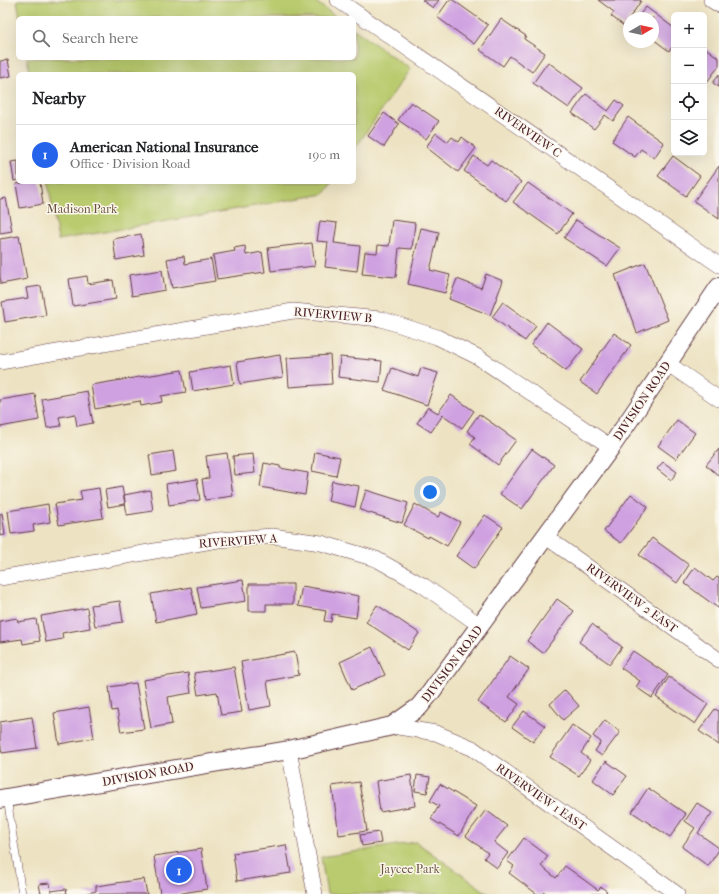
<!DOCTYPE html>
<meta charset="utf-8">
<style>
:root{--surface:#fff;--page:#f2f2f2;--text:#202124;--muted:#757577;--line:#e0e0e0;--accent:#2563eb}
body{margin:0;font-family:"IM FELL French Canon",serif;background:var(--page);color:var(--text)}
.controls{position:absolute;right:12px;top:12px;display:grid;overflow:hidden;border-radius:6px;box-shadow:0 4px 16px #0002}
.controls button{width:36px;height:36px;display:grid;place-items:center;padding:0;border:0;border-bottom:1px solid var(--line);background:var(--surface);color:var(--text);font:20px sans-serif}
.compass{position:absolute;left:623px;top:12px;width:36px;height:36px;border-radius:50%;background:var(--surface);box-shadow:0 4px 16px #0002;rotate:81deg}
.you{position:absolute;left:430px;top:492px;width:14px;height:14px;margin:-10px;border:3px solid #fff;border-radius:50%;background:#1a73e8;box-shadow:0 0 0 6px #1a73e833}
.badge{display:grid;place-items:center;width:26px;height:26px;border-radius:50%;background:var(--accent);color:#fff;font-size:13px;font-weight:700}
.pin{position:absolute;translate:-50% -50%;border:2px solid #fff;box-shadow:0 1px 4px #0006}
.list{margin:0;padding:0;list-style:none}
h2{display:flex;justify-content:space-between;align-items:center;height:52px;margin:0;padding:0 16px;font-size:17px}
h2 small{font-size:13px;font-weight:400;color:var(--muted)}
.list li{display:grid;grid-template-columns:26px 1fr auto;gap:12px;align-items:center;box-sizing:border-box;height:60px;padding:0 16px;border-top:1px solid var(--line)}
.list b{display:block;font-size:15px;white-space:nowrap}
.list p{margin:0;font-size:13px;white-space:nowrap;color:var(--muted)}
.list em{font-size:13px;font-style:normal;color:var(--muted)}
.icon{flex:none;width:22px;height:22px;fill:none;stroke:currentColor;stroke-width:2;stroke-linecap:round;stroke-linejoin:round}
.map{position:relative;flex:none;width:719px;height:894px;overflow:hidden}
.search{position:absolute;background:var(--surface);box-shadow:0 4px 16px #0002;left:16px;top:16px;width:340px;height:44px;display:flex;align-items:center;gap:10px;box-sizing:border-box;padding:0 14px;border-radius:6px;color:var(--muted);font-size:15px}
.panel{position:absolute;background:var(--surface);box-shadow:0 4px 16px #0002;left:16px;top:72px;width:340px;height:112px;border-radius:6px}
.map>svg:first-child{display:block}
.green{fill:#b9cb6e;stroke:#82754c}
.building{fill:#cfa1e1}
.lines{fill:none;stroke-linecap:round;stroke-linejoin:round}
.service-casing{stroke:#623c42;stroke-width:8}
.minor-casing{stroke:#623c42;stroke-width:16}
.tertiary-casing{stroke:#623c42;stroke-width:20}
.service{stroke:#fff;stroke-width:7}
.minor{stroke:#fff;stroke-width:15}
.tertiary{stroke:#fff;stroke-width:18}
.labels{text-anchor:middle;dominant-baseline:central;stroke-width:3;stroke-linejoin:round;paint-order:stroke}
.street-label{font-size:12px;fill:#4a1f2b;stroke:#fbf7ec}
.park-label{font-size:12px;fill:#6b533f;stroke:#fbf7ec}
</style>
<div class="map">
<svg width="719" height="894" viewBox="0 0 719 894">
<rect width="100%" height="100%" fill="#fbf7ec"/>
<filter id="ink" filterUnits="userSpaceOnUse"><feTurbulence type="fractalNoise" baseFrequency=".025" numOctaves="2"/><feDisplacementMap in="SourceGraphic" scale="8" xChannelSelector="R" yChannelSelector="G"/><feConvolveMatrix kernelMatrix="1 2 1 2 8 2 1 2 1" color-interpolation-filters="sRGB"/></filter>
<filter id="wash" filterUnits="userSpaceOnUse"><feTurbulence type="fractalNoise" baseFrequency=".012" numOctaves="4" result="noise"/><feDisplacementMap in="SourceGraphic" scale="16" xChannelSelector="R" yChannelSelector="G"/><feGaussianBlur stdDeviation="0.9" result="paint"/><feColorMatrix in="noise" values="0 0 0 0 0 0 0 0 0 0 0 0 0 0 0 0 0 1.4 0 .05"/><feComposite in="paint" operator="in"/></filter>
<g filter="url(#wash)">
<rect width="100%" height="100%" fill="#ede3c3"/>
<path class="green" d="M17 0H313L338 18H20Z
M354 29 410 69 354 150V74H30L27 58H354Z
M48 182H332L324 194 58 240Z
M416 842 489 894H327L321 857Z"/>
<g id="blocks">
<path class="building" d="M422 0H439L433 8Z
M449 0H453L488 25 474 44 437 17Z
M598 0H640L641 1 624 26 611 16 614 12Z
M646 7 674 28V44L669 51 653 39V18H637Z
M501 19 526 36 524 39 545 53 532 72 510 56 503 66 480 50Z
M704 47 719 58V66L704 86Z
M8 60 11 76 0 78V61Z
M548 62 583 88 569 108 533 83Z
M719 74V87L713 83Z
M586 94 608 111 616 100 624 106 613 121 605 115 594 129 572 113Z
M411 102 439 121 426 139 398 120Z
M384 113 399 124 384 147 368 136Z
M628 117 664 143 654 158 641 149 635 157 612 141Z
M436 133 448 142 452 137 459 142 462 137 476 148 458 172 426 147Z
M474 156 487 165 491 160 521 182 506 201 464 171Z
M673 156 700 176 686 196 658 176Z
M18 161V180L14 181 11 162Z
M719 166V219L694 201Z
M30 182H40L43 204 20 208 16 184Z
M528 183 572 214 558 234 513 202Z
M6 198 12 231 0 233V199Z
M392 220 415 223 412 249 399 248 396 277 362 274 365 252 377 253 378 245 389 246Z
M576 220 620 248 607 266 564 238Z
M320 221 337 223 334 243 360 246 357 271 325 267 328 242 317 241Z
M421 228 439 232 430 270 450 275 445 293 408 284Z
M141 234 144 255 116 260 113 239Z
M19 236 27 279 1 284 0 276V239Z
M312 243 315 266 271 271 268 248Z
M245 246 246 255 262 252 265 272 217 279 213 255 235 251 234 248Z
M184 256 185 264 211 259 215 281 172 288 167 259Z
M645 263 668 320 637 333 615 275Z
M162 270 165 290 132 296 129 275Z
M486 274 503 281 490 315 449 299 457 279 481 288Z
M87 276 88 284 113 280 116 299 73 306 69 279Z
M41 286 46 315 5 322 2 302 28 298 26 288Z
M503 302 536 326 525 341 492 317Z
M547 322 583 349 566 371 531 345Z
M614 333 631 345 597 394 580 382Z
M280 355 283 377 240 384 237 362Z
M330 355 332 384 289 387 287 358Z
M340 357 382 361 380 382 338 377Z
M231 365 234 384 193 391 190 372Z
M392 368 418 377 421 368 438 373 427 405 384 390Z
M182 370 186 392 161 396 162 402 141 406 140 401 95 409 91 385Z
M87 391 93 423 77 426 75 414 59 417 61 426 47 428 42 399Z
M35 394 39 420 0 427V400Z
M451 395 474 411 462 428 443 415 431 432 417 423 428 407 438 413Z
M479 414 516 440 498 465 470 444 475 437 467 431Z
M677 420 695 433 676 459 658 446Z
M532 449 554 465 522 509 500 494Z
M719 449V473L718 475 706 465Z
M173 451 176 471 152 475 149 455Z
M315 452 340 457 336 476 312 471Z
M227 453 233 496 205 500 202 479 209 478 206 456Z
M253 454 255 473 235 475 233 456Z
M663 462 677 472 671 480 657 469Z
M264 463 280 466V468L308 473 305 495 260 487Z
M197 479 200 500 169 505 166 484Z
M332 481 359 486 355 507 328 501Z
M122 487 125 504 108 507 105 490Z
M99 488 103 518 59 525 55 504 82 500 80 491Z
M150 490 153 511 127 515 124 495Z
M366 490 408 503 402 523 360 510Z
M631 494 648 507 621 543 604 531Z
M48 504 50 522 33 525 34 531 11 534 8 511Z
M415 504 438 517 441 512 460 522 447 546 429 536 428 538 404 525Z
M2 513 5 535 0 536V514Z
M485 515 503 527 474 569 456 556Z
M652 538 689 565 677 583 639 555Z
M695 567 713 581 717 577 719 578V607L718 608 684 583Z
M243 580 246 601 201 608 197 587Z
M249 584H293V604H266V611H249Z
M302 586 359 596 356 618 332 614 331 622 324 621 326 611 298 606Z
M191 587 197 614 156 622 151 594Z
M557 599 574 611 543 653 527 641Z
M120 601 123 622 95 626 91 605Z
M377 605 419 633 408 650 366 622Z
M87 608 90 628 62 633 63 639 46 642 41 616Z
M17 618 18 622 36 619 40 641 23 644 22 639 0 642V621Z
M592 624 622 647 610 664 579 642Z
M372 647 385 675 352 690 340 662Z
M633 651 668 675 652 698 636 687 640 681 621 668Z
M295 652 299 675 267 681 271 706 249 710 241 662Z
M510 656 529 669 509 697 519 704 506 722 478 702Z
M234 667 242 712 221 715 217 692 198 695 194 673Z
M188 673 191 693 168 697 172 724 151 728 143 680Z
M669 677 708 704 695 724 656 697Z
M136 683 144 729 121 732 117 710 112 711 109 687Z
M565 690 579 706 563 720 550 704Z
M89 707 94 738 59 744 54 713Z
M715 709 719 711V745L699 731Z
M524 711 545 726 533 742 512 727Z
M32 717 37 748 2 753 0 742V722Z
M605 720 620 732 602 756 595 751 601 742 593 736Z
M572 725 591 738 581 753 590 760 579 776 550 757Z
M606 761 627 776 613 795 593 780Z
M411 775 415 806 380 812 376 781Z
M417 775 430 777 427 793 415 791Z
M359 782 367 831 339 835 332 786Z
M440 784 476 806 459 836 431 819 439 806 430 801Z
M648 788 686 814 670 837 632 812Z
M697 803 712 813 698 833 719 848V850L708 866 682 847 695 828 685 821Z
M486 810 507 826 494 842 508 853 497 868 484 858 488 853 466 836Z
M379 832 381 843 362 846 360 835Z
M524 838 548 856 541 866 556 878 565 866 598 890 601 887 607 891 604 894H547L544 892 543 894H537L509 873 514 866 507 861Z
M286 845 291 873 237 881 233 853Z
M201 849 207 889 176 894H160L154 856Z
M144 879 147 894H83L96 891V886Z
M50 883 51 891 66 889 67 894H41L39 884Z"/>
</g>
</g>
<g filter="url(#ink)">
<use href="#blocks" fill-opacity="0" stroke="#623c42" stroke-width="1"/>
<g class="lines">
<g class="service-casing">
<path id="service" d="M7 798 22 894"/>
</g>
<g class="minor-casing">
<path id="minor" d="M338 0 719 265
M711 0 719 5
M0 362 293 311 381 319 437 337 478 357 611 447
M667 363 719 399
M546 537 719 660
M0 578 218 540 272 536 321 543 376 559 424 586 481 626
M392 726 436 733 472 748 677 894
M289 750 315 894"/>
</g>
<g class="tertiary-casing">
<path id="tertiary" d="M0 799 289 750 392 726 419 707 431 692 611 447 719 287"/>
</g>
<use href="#service" class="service"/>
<use href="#minor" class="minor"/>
<use href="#tertiary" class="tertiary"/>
</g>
</g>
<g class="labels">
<g class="street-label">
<text transform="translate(528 132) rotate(35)">RIVERVIEW C</text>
<text transform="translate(333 315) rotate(5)">RIVERVIEW B</text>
<text transform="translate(642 401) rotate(-56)">DIVISION ROAD</text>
<text transform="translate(238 541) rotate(-4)">RIVERVIEW A</text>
<text transform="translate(632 598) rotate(36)">RIVERVIEW 2 EAST</text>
<text transform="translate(452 664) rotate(-53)">DIVISION ROAD</text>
<text transform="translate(148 774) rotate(-10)">DIVISION ROAD</text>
<text transform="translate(541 797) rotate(35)">RIVERVIEW 1 EAST</text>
</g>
<g class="park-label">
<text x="82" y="209">Madison Park</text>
<text x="410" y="869">Jaycee Park</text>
</g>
</g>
</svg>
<div class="controls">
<button>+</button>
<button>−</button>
<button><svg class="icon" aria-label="locate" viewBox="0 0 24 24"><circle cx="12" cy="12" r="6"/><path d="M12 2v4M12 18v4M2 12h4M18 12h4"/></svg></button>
<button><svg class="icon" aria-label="layers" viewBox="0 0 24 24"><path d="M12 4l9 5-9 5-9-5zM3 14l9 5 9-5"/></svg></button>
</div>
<svg class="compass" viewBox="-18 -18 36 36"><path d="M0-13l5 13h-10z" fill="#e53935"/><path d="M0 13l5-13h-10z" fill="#757577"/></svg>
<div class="you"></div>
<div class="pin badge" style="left:179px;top:870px">1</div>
<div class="search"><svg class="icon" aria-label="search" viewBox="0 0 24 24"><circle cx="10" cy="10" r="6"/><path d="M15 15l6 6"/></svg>Search here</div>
<section class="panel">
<h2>Nearby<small></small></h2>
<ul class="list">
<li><span class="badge">1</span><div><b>American National Insurance</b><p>Office · Division Road</p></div><em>190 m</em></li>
</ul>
</section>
</div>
